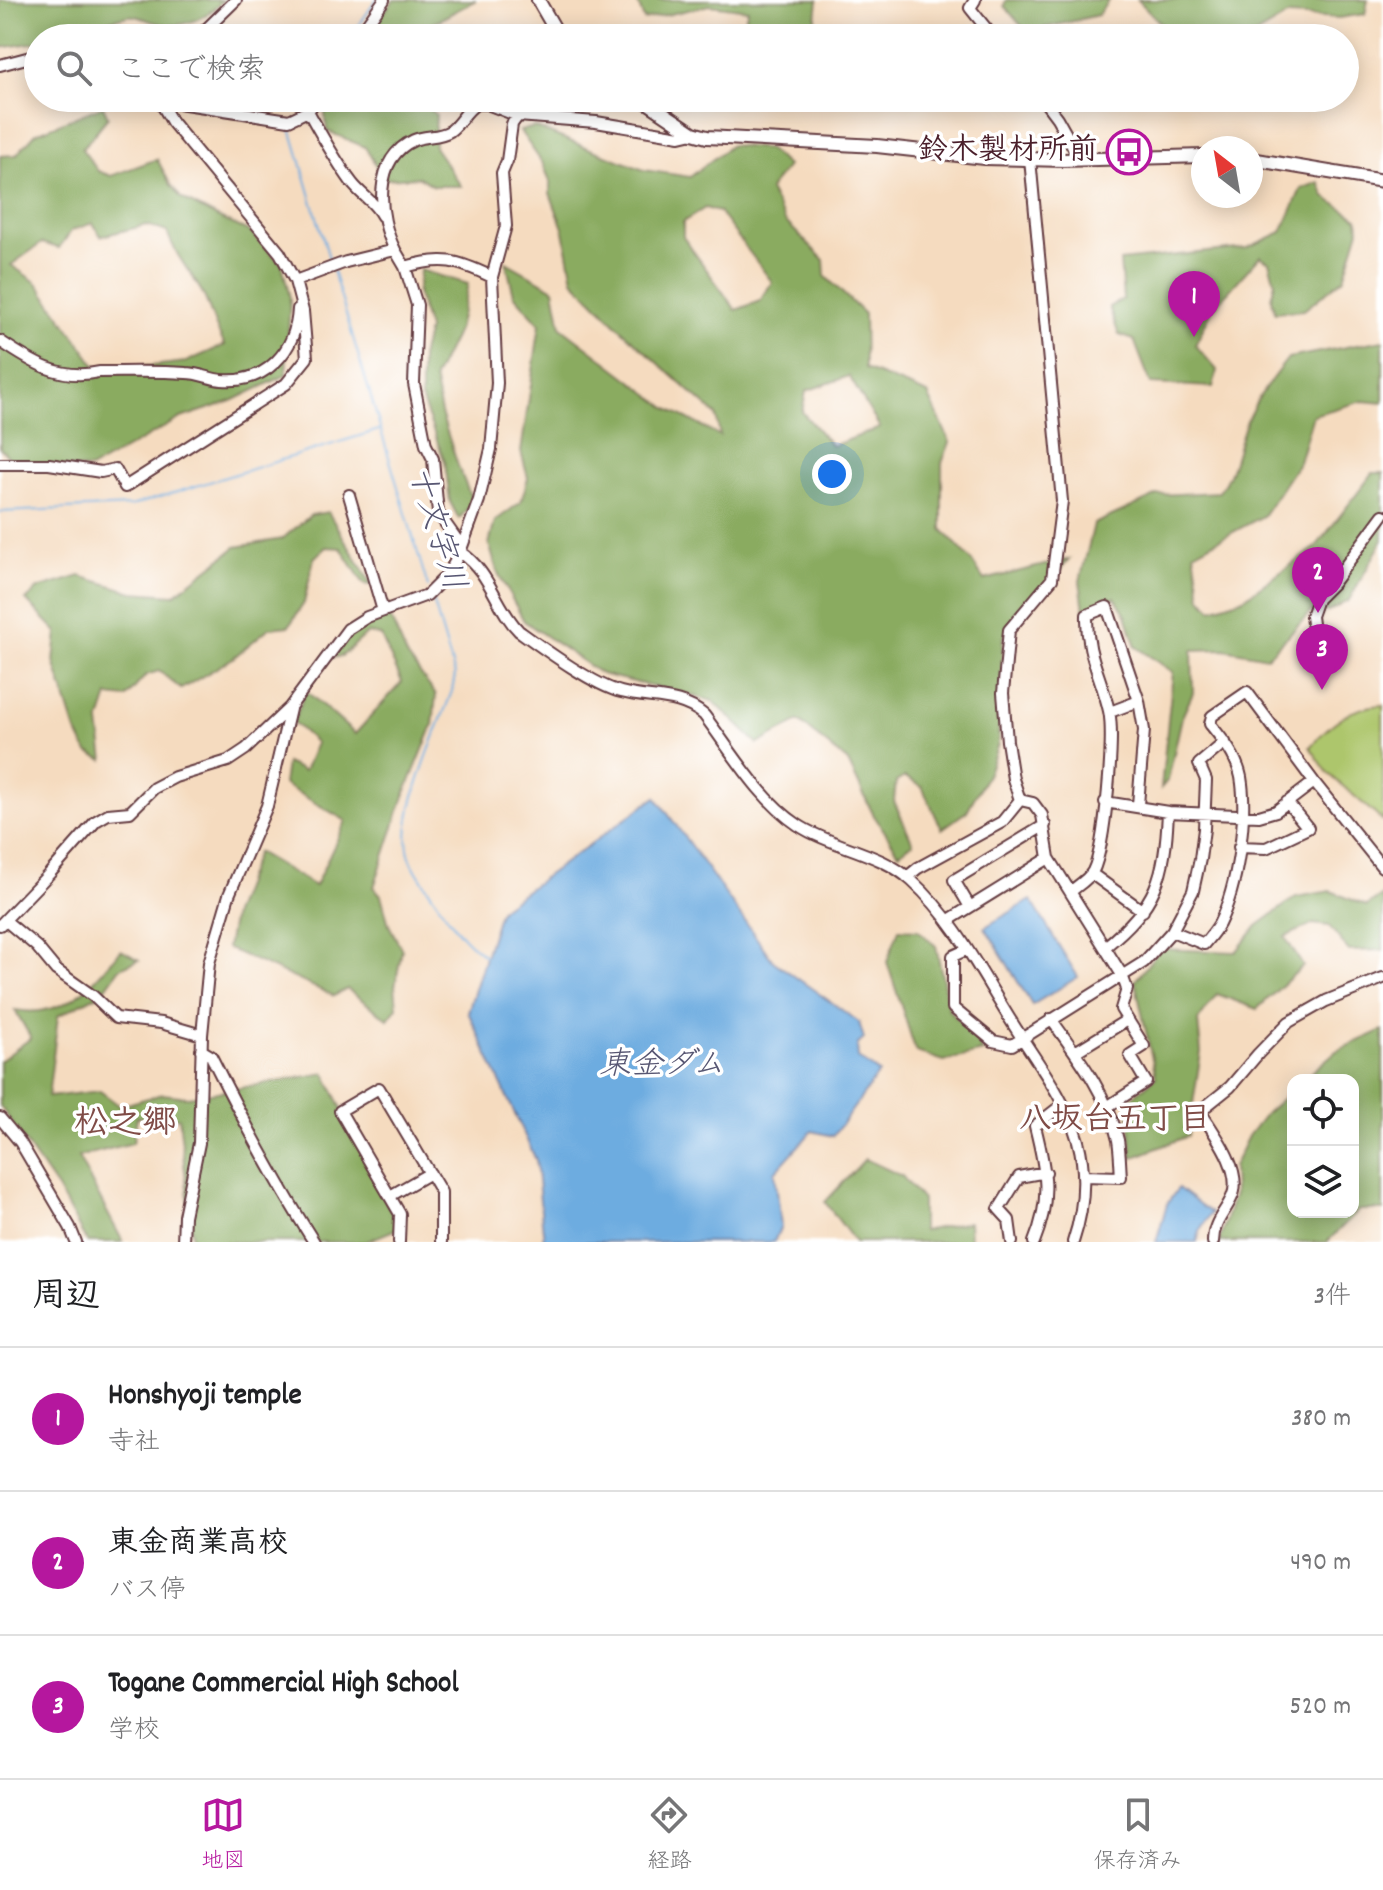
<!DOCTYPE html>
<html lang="ja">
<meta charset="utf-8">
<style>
:root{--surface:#fff;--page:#f6f6f6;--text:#202124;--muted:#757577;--line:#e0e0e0;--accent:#b5179e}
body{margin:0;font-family:Dekko,"Klee One",sans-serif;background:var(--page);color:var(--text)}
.controls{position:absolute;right:24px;bottom:24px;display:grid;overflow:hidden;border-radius:16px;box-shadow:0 4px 20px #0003}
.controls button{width:72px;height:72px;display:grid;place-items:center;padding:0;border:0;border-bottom:2px solid var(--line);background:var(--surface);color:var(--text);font:40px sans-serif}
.compass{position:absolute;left:1191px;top:136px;width:72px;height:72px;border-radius:50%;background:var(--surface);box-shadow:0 4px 20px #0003;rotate:329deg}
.you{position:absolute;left:832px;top:474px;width:28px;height:28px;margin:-20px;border:6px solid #fff;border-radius:50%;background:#1a73e8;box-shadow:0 0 0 12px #1a73e833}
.badge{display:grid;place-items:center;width:52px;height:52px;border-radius:50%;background:var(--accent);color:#fff;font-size:26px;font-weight:700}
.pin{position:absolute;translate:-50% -66px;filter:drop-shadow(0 2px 4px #0008)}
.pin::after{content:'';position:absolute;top:42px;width:28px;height:24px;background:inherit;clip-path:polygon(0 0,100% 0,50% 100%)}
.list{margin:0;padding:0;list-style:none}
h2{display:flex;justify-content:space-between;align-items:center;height:104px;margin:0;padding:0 32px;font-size:34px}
h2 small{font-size:26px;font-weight:400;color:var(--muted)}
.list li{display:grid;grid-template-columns:52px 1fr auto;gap:24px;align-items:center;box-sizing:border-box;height:144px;padding:0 32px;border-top:2px solid var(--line)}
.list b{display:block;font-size:30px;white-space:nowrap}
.list p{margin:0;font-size:26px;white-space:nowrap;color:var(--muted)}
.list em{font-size:26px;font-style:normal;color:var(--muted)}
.icon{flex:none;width:44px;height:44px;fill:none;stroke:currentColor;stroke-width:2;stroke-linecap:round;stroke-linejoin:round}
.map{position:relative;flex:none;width:1383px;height:1242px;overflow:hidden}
.search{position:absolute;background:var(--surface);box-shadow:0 4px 20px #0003;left:24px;right:24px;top:24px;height:88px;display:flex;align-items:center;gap:20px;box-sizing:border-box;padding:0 28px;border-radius:44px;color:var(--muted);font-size:30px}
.sheet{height:536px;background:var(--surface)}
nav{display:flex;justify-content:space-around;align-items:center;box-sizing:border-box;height:112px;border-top:2px solid var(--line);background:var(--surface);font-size:22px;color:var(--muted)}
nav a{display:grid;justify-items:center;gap:4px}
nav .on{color:var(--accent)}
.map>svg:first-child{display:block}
.green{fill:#adc66c;stroke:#7c724c;stroke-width:2}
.forest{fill:#8aab60;stroke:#6a6546;stroke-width:2;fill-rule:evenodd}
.water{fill:#6dace0;stroke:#5c6686;stroke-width:2}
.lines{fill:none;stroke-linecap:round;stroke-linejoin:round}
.stream{stroke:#6dace0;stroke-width:2}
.minor-casing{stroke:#643b41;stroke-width:14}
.major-casing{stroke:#643b41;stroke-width:16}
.minor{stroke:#fff;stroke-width:10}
.major{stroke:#fff;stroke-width:12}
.labels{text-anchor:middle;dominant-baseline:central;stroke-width:7;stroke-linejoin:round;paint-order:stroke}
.poi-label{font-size:30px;font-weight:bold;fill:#4a1f2b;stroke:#fff;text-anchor:end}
.water-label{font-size:32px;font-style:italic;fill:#585773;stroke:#fff}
.neighbourhood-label{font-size:32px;font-weight:bold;fill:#804c47;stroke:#fff}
.quarter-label{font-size:34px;font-weight:bold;fill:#804c47;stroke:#fff}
</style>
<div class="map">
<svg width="1383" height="1242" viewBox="0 0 1383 1242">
<rect width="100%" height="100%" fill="#fff"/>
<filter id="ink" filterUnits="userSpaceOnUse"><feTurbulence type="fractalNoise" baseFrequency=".0125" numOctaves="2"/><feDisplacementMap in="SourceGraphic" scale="16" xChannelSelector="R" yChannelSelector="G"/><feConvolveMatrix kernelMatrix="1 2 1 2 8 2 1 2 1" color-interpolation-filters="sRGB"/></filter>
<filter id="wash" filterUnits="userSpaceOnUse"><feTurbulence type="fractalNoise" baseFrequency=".006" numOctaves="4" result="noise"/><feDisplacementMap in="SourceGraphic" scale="32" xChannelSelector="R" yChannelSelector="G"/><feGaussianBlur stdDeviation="1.8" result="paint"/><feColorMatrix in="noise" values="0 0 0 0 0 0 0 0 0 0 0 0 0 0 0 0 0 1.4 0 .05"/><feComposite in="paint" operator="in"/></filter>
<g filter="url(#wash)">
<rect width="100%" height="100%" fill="#f5dbbf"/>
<path class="green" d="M1383 705V821L1328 773 1310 747C1330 723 1351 706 1383 705Z"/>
<path class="forest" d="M0 0H223C207 18 182 30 157 23 148 21 137 14 128 16 97 21 69 38 38 38V42L0 48Z
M394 0H476L406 38H364Z
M637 0H818L814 38H745L741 31 748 10 710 5 644 20Z
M1006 0H1109L1098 15 1027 32 1004 6Z
M1138 0H1368L1365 14 1339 18 1289 15 1250 38H1175Z
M323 98H415L436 115 434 147 461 186H434L419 177 384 179 365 147 327 131Z
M103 106 108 117 82 149 98 171 111 176 157 159 169 182 181 198 219 218 249 231 282 264 290 298 286 375 232 401 181 418 90 469 15 464 0 448V156L16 155 36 133ZM93 223 101 236 147 225 167 232C177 258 189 270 202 292 211 309 214 328 225 345L186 362 100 372 37 283 11 265 42 243 59 248 72 230Z
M534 127 644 170 690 177 731 145 768 149 787 166 769 190 785 221 824 260 825 276 864 314 865 369 928 394 950 442 942 463V529L971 560 984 580 1069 559 1003 638 998 744 988 773 967 811 942 829 922 787 905 777 896 782 894 801 913 843 899 853 873 814 848 762 799 721 758 744 713 701 601 674 524 621 497 571 489 544 495 521 521 502 528 478 521 452 540 324 514 295 506 262 554 289 561 327 667 408 720 436 716 415 624 332 573 280 564 231 550 193V181L543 164 520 131ZM705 208 719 212 772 282 760 301 736 310 683 237V222ZM849 376 880 428 832 446 802 412 806 391Z
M1319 182 1325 197 1358 218 1359 230 1344 278 1304 310 1275 312 1271 298 1275 282 1269 262 1260 256 1212 310 1195 345 1217 370 1213 387 1151 384 1134 340 1119 335 1109 307 1123 299 1120 261 1247 248 1282 232 1301 189Z
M420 270 468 284 458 329 434 378 441 413 458 466 473 502 459 519 450 502 445 462 421 398V357L428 329 417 293Z
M1383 340V403L1363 401 1313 415 1299 462 1263 516 1194 553 1201 597 1212 609 1244 598 1315 548 1373 473H1383V540L1349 600 1328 612 1317 606 1267 657 1224 649 1192 650 1193 693 1182 717 1168 780 1161 788 1173 672 1136 647 1126 615 1115 597 1084 610 1080 581 1094 524 1158 495 1219 492C1236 469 1237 441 1249 416 1259 395 1273 377 1288 358Z
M328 512 372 585 364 584 341 548 326 547 314 558 304 603 289 626 269 628 233 658 181 689 159 671 146 675 126 698 108 696 99 723 104 760 88 753 76 731 54 662 57 632 26 600 38 589 80 576 133 592 174 595 236 547 282 539 311 515Z
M389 615 407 656 436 695 433 725 404 796 374 887 381 895 389 925 402 950 395 986 397 1007 388 1019 347 989 334 996 227 948 233 914 257 852 315 886 346 821 283 784 286 763 304 771 316 743 293 722 306 691 355 734 402 682 381 636 368 633 342 656 332 658 356 629Z
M1331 891 1367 906 1383 895V950L1349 951 1329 926 1313 924 1285 937 1303 966 1257 1009 1217 994 1198 1021 1201 1052 1188 1136 1132 1158 1128 1101 1156 1077 1135 981 1160 949 1236 952 1257 926 1296 897Z
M899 929 918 930 936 946 949 1010 972 1034 983 1052 944 1061 916 1052 887 962Z
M121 950 139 960 120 968 102 993 58 1016 48 1097 100 1091 120 1106 162 1094 189 1097 325 1073 399 1228 365 1242H193L179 1118 137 1117 133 1143 78 1157 123 1242H87L58 1190 0 1106V1061L31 1038 15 1010C66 1019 91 985 121 950Z
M1383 1030V1210H1359L1327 1242H1219L1234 1194 1233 1167 1248 1136 1266 1113 1293 1089V1212H1353V1080H1303L1336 1051Z
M865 1159 902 1176 922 1200V1231L969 1222 970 1242H855L825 1202Z"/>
<path class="water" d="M656 797 773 961 859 1022 864 1039 857 1045 858 1058 879 1073 833 1136 812 1131 775 1172 781 1226 774 1242H544L536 1160 468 1012 499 912 503 907Z
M1031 900 1078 977 1032 1005 985 927Z
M1178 1188 1211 1213 1201 1228 1197 1242H1156L1167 1204Z"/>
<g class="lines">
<path class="stream" d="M350 38 376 0
M300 110 309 98
M290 125 331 265
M333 271 428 587
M0 512 131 506 379 430
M432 597 455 675 452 691C438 730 401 809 408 849 411 868 427 886 437 902 454 925 461 939 485 956"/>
</g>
</g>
<g filter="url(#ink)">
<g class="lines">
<g class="minor-casing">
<path id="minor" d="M975 0 970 8 994 38
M155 38 198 37 236 0
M357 38 384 0
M0 65 38 55
M1042 98 1057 118 1080 159
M159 100 289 120 308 111 318 98
M308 111C322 136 335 160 352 183 362 196 375 202 382 216
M395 250 405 267 417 305 414 384 426 445 433 459 438 513 462 547
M405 267C443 256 457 260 492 277
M295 281 346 262 395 250C378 216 372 159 414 140 426 135 439 138 450 131 460 124 465 111 476 104H487L518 116 596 122 680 136 693 133
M0 341C31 362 60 381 99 372 128 372 157 371 186 373 199 373 210 379 222 380 266 384 296 351 298 309
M0 464H49L101 472 115 469 125 487 286 384 307 358 303 311 295 281 280 253 172 122 158 98
M349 495 383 611
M460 552C491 572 495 607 519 631 544 649 593 685 621 692 651 700 679 694 704 715 732 752 759 799 798 825 833 848 881 852 912 881 956 921 982 975 1013 1024 1036 1061 1066 1099 1078 1141 1087 1175 1084 1209 1073 1242
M1312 624 1311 616 1317 599 1332 584 1383 515
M1110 712 1139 701
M1020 800 1013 779 1007 741 1003 693 1009 630 1052 579 1062 501 1030 159
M1020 800 1033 803 1042 815 1049 858 1122 975 1127 989 1121 1009 1144 1046 1130 1055 1146 1082 1107 1107
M1105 802 1168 812 1259 816 1276 811 1314 782
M1239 847 1266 848 1308 828 1287 802
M1092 874 1143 911
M907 877 918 868 1002 822 1020 800
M1070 892C1077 886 1089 879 1093 871 1105 847 1115 737 1109 711 1101 675 1086 654 1087 615L1107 607 1139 701 1144 730 1138 805
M970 907 954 880 1045 825
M949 920 1049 858
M6 921 37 947 56 970 93 996 116 1018 161 1023 202 1035
M0 925 50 873 96 821 108 814 130 812 154 788 175 777 228 761 246 749 290 707 348 629 367 617 427 595 449 573 460 552 479 500 491 449 497 383 492 277 506 226 502 173 507 161 512 124 518 116
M1172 931 1204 944C1209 938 1215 931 1219 924 1237 888 1248 817 1241 777 1237 757 1223 740 1210 724L1212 716 1247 692 1314 782 1382 867
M1105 947C1157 905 1165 877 1168 812
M966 950 953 956V1008L993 1041 1012 1045 1144 962 1172 931 1193 891 1200 859 1204 829 1206 780 1199 764 1225 742
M1051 1019C1077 1055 1108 1095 1118 1140 1120 1151 1120 1165 1121 1177L1083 1176
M201 1050 211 1056C243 1120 276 1182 314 1242
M1075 1052 1127 1020
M0 1118 20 1142 70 1227 76 1242
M390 1196 430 1173
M183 1242 184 1216 199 1143 202 1035 209 963 229 895 267 806 290 709
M399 1242 400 1214 340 1111 379 1088 441 1192V1242
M1012 1242 1009 1220 999 1209 1019 1177 1046 1172
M1034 1242C1052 1198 1046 1170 1035 1126L1062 1105
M1213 1242C1213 1222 1225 1213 1232 1197 1244 1171 1213 1132 1200 1111L1230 1087 1258 1054 1289 1022 1326 1001 1383 978"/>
</g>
<g class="major-casing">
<path id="major" d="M538 0 560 38
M641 98 693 133 707 137 877 146 985 158 1063 160 1203 156
M1251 159 1383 181"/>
</g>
<use href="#minor" class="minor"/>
<use href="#major" class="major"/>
</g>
</g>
<defs>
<g id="bus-ring" transform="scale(2.3)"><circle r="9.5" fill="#fff" stroke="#b5179e" stroke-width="1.5"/><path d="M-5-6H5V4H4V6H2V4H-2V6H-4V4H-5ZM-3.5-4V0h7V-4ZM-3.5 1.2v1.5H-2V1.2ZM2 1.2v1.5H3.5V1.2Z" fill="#b5179e"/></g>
</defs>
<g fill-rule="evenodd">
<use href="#bus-ring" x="1129" y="152"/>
</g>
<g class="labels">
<g class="poi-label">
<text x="1098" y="152">鈴木製材所前</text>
</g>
<g class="water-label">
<text transform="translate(434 529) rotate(73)">十文字川</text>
<text x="662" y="1067">東金ダム</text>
</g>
<g class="neighbourhood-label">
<text x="1115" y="1122">八坂台五丁目</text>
</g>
<g class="quarter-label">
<text x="125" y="1125">松之郷</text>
</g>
</g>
</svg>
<div class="controls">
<button><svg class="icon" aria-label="locate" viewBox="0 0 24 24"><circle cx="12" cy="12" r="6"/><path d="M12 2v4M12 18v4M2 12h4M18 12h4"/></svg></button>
<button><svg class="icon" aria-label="layers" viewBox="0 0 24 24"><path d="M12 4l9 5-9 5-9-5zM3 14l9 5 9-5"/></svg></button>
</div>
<svg class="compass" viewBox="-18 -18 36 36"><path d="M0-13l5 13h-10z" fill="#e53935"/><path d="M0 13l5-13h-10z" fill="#757577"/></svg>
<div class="you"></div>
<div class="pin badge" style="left:1194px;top:337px">1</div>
<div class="pin badge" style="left:1318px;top:613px">2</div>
<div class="pin badge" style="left:1322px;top:690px">3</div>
<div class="search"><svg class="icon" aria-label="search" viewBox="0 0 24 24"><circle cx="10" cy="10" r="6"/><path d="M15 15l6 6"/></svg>ここで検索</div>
</div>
<section class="sheet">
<h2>周辺<small>3件</small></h2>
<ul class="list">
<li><span class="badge">1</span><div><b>Honshyoji temple</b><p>寺社</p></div><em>380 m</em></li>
<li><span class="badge">2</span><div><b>東金商業高校</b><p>バス停</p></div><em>490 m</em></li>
<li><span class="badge">3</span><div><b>Togane Commercial High School</b><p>学校</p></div><em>520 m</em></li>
</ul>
</section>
<nav>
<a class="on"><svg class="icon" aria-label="map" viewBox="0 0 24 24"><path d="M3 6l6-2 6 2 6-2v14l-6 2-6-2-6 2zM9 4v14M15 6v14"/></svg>地図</a>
<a><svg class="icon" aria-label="directions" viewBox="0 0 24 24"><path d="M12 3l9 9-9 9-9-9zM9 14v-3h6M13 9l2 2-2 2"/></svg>経路</a>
<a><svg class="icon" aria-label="saved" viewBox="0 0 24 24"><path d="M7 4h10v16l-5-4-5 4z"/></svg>保存済み</a>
</nav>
